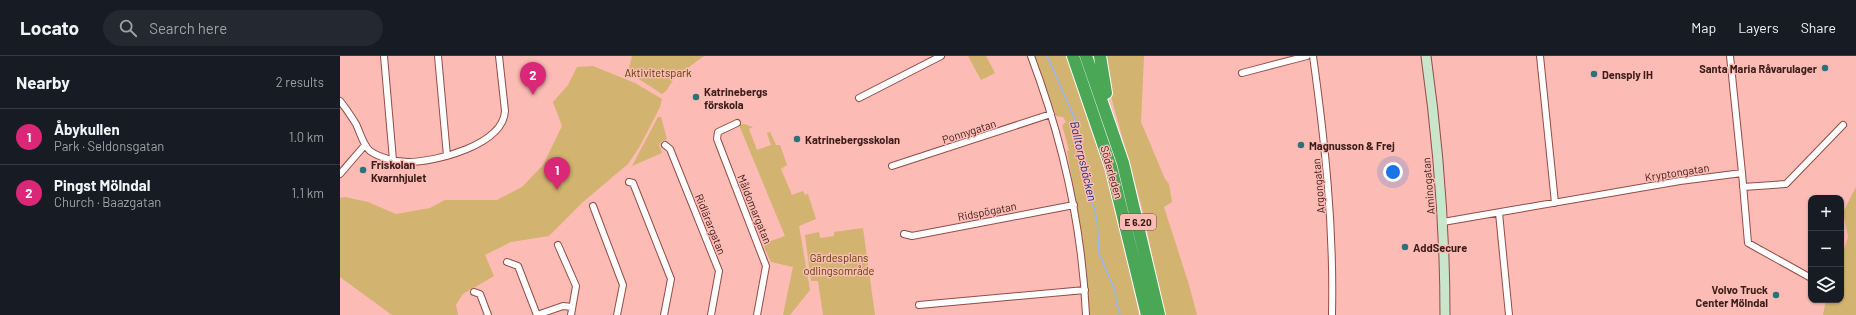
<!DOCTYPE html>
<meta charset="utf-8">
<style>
:root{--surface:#171b24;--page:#242831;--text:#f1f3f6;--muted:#9ea1a6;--line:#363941;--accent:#db2777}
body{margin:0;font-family:Barlow,sans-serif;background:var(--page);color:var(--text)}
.controls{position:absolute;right:12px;bottom:12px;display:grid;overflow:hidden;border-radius:8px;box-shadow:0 1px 3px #0004}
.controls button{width:36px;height:36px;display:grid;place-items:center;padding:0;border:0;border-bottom:1px solid var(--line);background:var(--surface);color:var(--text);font:20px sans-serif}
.you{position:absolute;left:1053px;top:116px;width:14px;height:14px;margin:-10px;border:3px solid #fff;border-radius:50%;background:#1a73e8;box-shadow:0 0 0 6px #1a73e833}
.badge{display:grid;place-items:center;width:26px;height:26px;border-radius:50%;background:var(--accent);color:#fff;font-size:13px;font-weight:700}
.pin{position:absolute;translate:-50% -33px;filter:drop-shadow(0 1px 2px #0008)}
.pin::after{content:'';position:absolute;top:21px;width:14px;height:12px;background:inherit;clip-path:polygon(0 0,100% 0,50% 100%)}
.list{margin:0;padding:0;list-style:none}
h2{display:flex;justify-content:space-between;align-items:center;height:52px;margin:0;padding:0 16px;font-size:17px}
h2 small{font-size:13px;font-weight:400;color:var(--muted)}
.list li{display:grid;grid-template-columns:26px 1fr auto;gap:12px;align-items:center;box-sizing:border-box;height:56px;padding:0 16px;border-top:1px solid var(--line)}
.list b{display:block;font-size:15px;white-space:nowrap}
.list p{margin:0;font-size:13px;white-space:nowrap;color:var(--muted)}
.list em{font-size:13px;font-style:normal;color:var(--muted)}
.icon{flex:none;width:22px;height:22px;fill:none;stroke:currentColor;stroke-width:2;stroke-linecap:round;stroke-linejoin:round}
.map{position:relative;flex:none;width:1516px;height:259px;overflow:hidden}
header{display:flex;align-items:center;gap:24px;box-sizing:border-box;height:56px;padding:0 20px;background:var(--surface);border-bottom:1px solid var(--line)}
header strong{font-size:19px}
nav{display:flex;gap:22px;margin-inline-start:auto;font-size:14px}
.search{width:280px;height:36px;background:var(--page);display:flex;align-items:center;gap:10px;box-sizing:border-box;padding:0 14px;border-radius:22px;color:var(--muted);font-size:15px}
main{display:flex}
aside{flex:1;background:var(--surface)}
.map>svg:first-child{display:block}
.green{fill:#d2b36f}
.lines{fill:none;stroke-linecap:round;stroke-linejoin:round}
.stream{stroke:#96b5fb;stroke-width:1.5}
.street-casing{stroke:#934c46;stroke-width:8}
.secondary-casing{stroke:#934c46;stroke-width:11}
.highway-casing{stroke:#fff;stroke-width:14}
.street{stroke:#fff;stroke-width:6}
.secondary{stroke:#c9e5cc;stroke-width:9}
.highway{stroke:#4aa756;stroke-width:12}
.poi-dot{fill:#2a737c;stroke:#fcbbb4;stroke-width:1.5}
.labels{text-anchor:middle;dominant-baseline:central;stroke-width:3;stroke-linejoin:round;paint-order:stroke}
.shield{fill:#fcbbb4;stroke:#744c48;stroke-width:1}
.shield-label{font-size:10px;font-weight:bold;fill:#3a1c19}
.poi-label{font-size:11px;font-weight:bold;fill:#3a1c19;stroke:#fcbbb4;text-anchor:start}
.park-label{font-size:11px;fill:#594200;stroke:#fcbbb4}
.street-label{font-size:11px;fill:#3a1c19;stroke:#fcbbb4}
.water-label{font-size:12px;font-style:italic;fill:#162e7d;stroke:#fcbbb4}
</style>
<header>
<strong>Locato</strong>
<div class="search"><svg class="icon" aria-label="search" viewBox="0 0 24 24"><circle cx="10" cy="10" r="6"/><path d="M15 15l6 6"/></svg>Search here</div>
<nav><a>Map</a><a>Layers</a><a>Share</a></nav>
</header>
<main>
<aside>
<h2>Nearby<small>2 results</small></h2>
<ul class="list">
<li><span class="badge">1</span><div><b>Åbykullen</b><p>Park · Seldonsgatan</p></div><em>1.0 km</em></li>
<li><span class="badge">2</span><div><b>Pingst Mölndal</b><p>Church · Baazgatan</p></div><em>1.1 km</em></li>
</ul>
</aside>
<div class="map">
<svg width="1516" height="259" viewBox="0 0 1516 259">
<rect width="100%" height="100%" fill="#fcbbb4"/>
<path class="green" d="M292 0H364L335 21 326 35 322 38 288 16Z
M628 0H646L655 17 641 24Z
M695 0H727C735 22 745 44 752 66 771 129 786 194 799 259H749L742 178 727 95 729 94 722 69 726 66 723 61 716 60Z
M763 0H804L801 66 825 123 829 128 832 146 824 151 849 229 857 259H824L804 159 770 37Z
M253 10 295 27 322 43 320 51 300 90 288 108 243 146 209 180 171 186 145 199 154 220 123 238 116 249 118 259H52L0 221V142L5 141 28 146 56 158 90 152 105 144H157L182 131 203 109 222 70 213 46 228 29 237 11Z
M318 61H321L327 83 322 85 319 89 322 97 292 110Z
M404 68 413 71 409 73 417 94 431 89 427 77 430 76 436 89H440L447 109 441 113 452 139 463 135 465 139 468 138 476 163 459 170 470 234 450 259H443L453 211 431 206 424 191 428 186 445 180 399 69Z
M1516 131V259H1483L1486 244H1501V203L1508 181 1503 156Z
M523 172 535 259H483L478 225H471L465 179 479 176 480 182 494 180V176Z"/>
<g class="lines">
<path class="stream" d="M707 0 738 70 742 108 757 163 759 197 775 235 776 246 780 259"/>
<g class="street-casing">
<path id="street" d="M44 0 53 104
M98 0 107 100
M691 0C723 85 742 168 746 259
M973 0C985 86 994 172 992 259
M1200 0 1215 147
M902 17 967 0
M519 42 601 0
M0 45C6 52 11 60 16 68 20 76 23 89 30 95 40 102 57 106 68 106 96 106 163 89 165 55L159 0
M397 67 378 76 377 83 426 210 417 259
M325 89 330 93 379 215 371 259
M552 110 711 58
M1402 117 1408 187 1471 222
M0 118 25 89
M289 126 293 127 331 223 324 259
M1403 131 1446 128 1503 69
M253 150 283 229 277 259
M1159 157 1169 259
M1103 166 1340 125 1402 117 1390 0
M564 178 572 180 734 149
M218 189 236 230 231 259
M167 206 178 210 197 259 223 250 232 251
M134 236 140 238 148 259
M579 249 745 234"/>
</g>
<g class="secondary-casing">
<path id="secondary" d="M1086 0C1098 86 1105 172 1105 259"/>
</g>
<g class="highway-casing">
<path id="highway" d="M733 0 771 111 807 259
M746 0 783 107 819 259
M760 0 766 37"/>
</g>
<use href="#street" class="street"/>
<use href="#secondary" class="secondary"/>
<use href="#highway" class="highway"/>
</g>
<g class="poi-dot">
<circle cx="1485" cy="12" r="4"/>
<circle cx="1254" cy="18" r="4"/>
<circle cx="356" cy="41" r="4"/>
<circle cx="457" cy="83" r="4"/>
<circle cx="961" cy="89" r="4"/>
<circle cx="23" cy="114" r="4"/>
<circle cx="1065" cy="191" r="4"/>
<circle cx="1436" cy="239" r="4"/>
</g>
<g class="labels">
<rect class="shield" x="780" y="158" width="36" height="16" rx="3"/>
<g class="shield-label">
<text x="798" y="166">E 6.20</text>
</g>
<g class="poi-label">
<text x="1477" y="12" text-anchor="end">Santa Maria Råvarulager</text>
<text x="1262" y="18">Densply IH</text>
<text x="364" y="35">Katrinebergs<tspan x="364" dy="13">förskola</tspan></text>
<text x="465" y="83">Katrinebergsskolan</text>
<text x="969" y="89">Magnusson &amp; Frej</text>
<text x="31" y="108">Friskolan<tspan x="31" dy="13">Kvarnhjulet</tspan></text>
<text x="1073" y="191">AddSecure</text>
<text x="1428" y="233" text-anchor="end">Volvo Truck<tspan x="1428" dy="13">Center Mölndal</tspan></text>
</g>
<g class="park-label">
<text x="318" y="16">Aktivitetspark</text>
<text x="499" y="201">Gärdesplans<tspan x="499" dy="13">odlingsområde</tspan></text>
</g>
<g class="street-label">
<text transform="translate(629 75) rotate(-18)">Ponnygatan</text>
<text transform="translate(772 116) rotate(74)">Söderleden</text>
<text transform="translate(1337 116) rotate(-9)">Kryptongatan</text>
<text transform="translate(978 130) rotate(-95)">Argongatan</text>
<text transform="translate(1088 130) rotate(-95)">Aminogatan</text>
<text transform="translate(415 153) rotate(68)">Måldomargatan</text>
<text transform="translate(647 155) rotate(-11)">Ridspögatan</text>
<text transform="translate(371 168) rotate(68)">Ridlärargatan</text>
</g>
<g class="water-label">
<text transform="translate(744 105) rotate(77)">Balltorpsbäcken</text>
</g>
</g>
</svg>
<div class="controls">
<button>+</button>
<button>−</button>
<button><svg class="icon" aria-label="layers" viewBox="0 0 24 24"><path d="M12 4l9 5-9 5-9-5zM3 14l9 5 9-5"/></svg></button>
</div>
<div class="you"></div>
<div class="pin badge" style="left:217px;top:134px">1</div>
<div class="pin badge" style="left:193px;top:39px">2</div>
</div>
</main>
